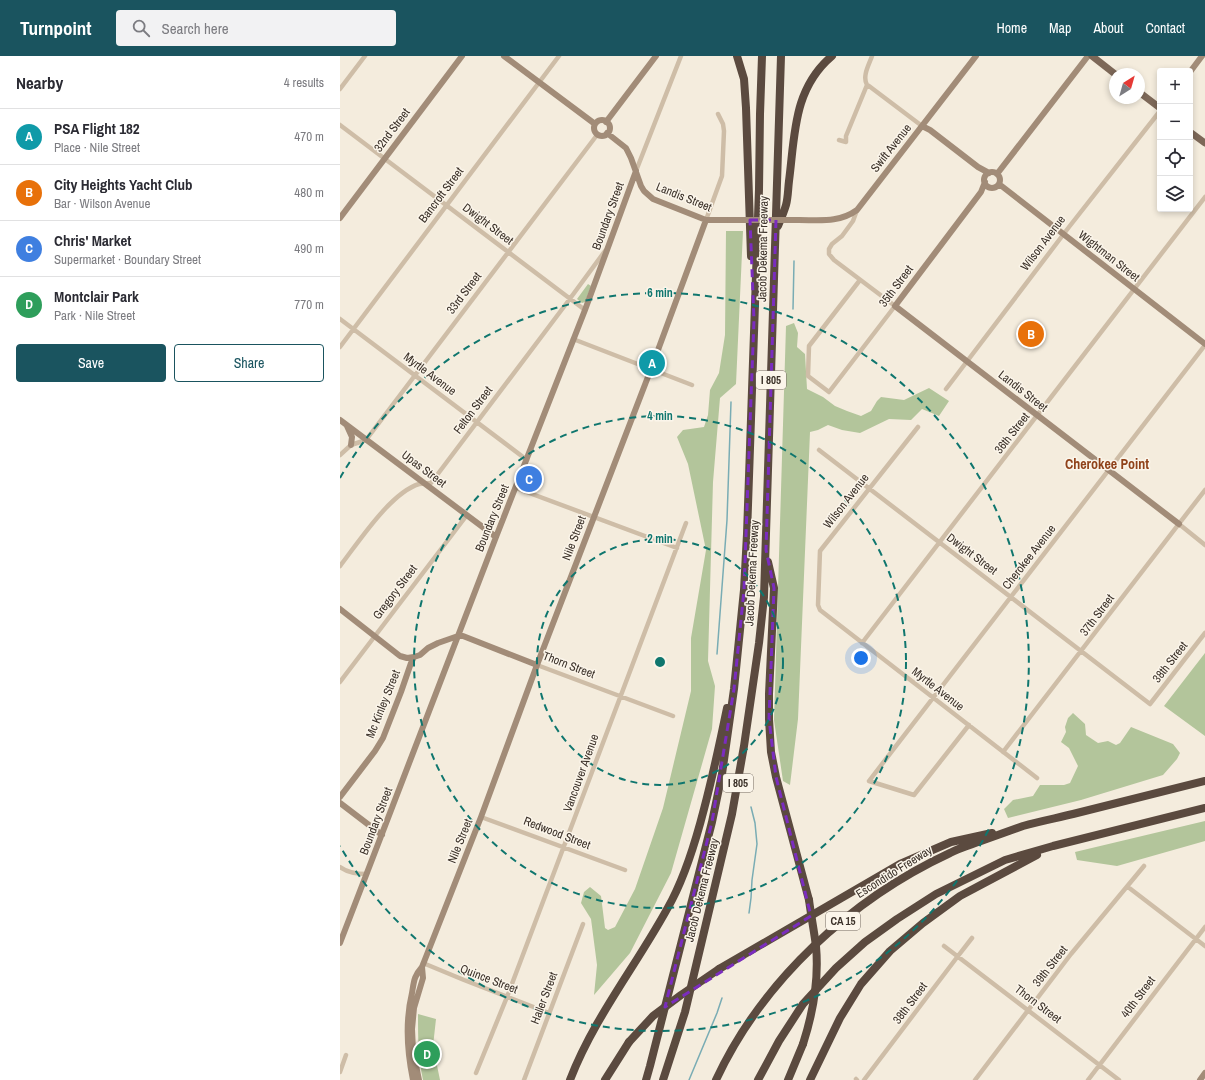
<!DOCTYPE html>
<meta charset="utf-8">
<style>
:root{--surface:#fff;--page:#f2f2f3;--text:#2b2b33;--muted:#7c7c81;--line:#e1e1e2;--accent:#1a545f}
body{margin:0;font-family:"Archivo Narrow",sans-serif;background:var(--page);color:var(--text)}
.controls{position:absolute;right:12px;top:12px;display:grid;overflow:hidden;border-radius:4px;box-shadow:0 2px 6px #0003}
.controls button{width:36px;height:36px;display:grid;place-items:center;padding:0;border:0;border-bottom:1px solid var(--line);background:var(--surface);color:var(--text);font:20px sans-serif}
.compass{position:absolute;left:769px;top:12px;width:36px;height:36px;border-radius:50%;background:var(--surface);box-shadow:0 2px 6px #0003;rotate:37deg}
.you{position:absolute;left:521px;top:602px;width:14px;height:14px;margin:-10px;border:3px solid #fff;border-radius:50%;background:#1a73e8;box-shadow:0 0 0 6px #1a73e833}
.badge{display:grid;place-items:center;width:26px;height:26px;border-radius:50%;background:var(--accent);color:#fff;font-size:13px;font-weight:700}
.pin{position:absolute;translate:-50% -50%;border:2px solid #fff;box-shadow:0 1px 4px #0006}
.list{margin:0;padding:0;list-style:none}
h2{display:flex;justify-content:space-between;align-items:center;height:52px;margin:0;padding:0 16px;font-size:17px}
h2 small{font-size:13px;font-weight:400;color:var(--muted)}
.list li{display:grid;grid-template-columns:26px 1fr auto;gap:12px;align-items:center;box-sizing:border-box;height:56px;padding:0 16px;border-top:1px solid var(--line)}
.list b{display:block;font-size:15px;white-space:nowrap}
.list p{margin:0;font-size:13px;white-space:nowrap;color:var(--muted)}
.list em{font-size:13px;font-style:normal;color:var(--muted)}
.actions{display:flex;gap:8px;padding:12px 16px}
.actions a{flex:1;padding:9px 0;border:1px solid var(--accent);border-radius:4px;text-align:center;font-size:14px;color:var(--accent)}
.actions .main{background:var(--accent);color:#fff}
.icon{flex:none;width:22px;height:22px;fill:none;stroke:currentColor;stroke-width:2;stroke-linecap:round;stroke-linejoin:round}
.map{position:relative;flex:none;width:865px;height:1024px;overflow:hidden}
header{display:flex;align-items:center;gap:24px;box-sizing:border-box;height:56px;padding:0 20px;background:var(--accent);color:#fff}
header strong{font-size:19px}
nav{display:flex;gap:22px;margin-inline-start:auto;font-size:14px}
.search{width:280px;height:36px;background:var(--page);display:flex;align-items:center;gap:10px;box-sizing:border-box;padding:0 14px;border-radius:4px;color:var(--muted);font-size:15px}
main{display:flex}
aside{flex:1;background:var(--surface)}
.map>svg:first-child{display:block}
.green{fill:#b3c59b}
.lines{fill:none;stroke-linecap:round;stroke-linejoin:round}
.stream{stroke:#79acb4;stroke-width:1.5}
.street{stroke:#cebda7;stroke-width:4.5}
.secondary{stroke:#a28c78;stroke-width:6}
.primary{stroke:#7d6858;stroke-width:7}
.highway{stroke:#5b4a3f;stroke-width:8}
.secondary-bridge{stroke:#a28c78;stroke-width:6}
.highway-bridge{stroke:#5b4a3f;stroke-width:8}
.marked{fill:none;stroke:#7b2cbf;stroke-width:3;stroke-dasharray:8 5;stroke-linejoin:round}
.ring{fill:none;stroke:#0f766e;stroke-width:2;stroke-dasharray:7 5}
.labels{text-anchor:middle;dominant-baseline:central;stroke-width:3;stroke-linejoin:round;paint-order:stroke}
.shield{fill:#fbf5ea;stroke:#746b62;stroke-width:1}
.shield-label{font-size:11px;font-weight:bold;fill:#3a3028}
.street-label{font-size:12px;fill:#3a3028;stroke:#fbf5ea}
.quarter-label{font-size:14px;font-weight:bold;fill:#90421a;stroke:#fbf5ea}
.centre{fill:#0f766e;stroke:#fbf5ea;stroke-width:2}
.ring-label{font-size:12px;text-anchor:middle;font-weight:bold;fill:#0f766e;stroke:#fbf5ea;stroke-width:3;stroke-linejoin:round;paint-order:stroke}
</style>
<header>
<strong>Turnpoint</strong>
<div class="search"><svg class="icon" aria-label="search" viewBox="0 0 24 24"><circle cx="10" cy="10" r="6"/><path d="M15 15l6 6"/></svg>Search here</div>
<nav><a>Home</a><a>Map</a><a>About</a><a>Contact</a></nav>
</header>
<main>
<aside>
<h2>Nearby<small>4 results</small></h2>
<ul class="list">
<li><span class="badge" style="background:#0f9aa8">A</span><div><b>PSA Flight 182</b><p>Place · Nile Street</p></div><em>470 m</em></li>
<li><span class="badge" style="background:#e8710a">B</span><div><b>City Heights Yacht Club</b><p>Bar · Wilson Avenue</p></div><em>480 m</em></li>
<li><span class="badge" style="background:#3f7fe0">C</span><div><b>Chris' Market</b><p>Supermarket · Boundary Street</p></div><em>490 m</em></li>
<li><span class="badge" style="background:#2e9e5b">D</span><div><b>Montclair Park</b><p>Park · Nile Street</p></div><em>770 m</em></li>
</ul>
<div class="actions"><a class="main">Save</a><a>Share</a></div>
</aside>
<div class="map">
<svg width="865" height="1024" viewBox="0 0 865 1024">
<rect width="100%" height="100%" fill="#f4ecdd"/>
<path class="green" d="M386 175H403L396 328 380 342 373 426 368 605 375 630 372 673 331 817 290 897 254 939 257 909 251 863 241 847 244 836 250 831 261 840 265 872 268 874 275 871 295 833 323 752 351 635V582L366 494 348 408 337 381 343 374 364 371 368 359 370 334 379 317 385 279Z
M248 228 251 230 245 246 242 247 237 243Z
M454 267 458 277 457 291 465 298 467 333 483 341 495 350 507 355 521 360 531 355 537 345 541 341 564 344 589 332 609 345 599 360 582 353 571 364 549 363 520 377 502 374 488 369 478 374 470 376 458 663 450 729 443 725 434 664 446 270Z
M865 597V680L824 650Z
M733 657 745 668 746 679 758 687 768 685 776 689 780 687 791 671 833 688 840 697 837 703 823 719 741 744 668 762 664 753 673 744 693 740 700 729H724L730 727 738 710 729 692 721 686 726 676 725 671 728 662Z
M865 765V785L777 810 737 804 735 796Z
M78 958 96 963 93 990 100 1024H83C78 1000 78 982 78 958Z"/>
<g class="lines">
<path class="stream" d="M453 253 454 205
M377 598 387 464 391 346
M409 857 411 842 412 824 417 788 415 767 411 751
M349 1024 377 957 382 942"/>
<path class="street" d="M527 29 529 30 582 70
M0 33 25 0
M0 69 245 254
M499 84 506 86V80L527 29C522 20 529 9 532 0
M296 115 341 0
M517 154 513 165 502 180 492 188 489 193V198L494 204 555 250 489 336 468 320 469 290 520 224
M366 164 382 120 384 75 383 68 378 58
M0 263 187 404
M233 283 352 329
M0 291 219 0
M606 333 729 171 820 55
M578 371 480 495 478 549 480 554 697 722
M479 394 810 648 865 577
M0 399 11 389 26 384 257 79
M176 432 337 492
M839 468 865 489
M0 510C18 487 50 437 79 428 83 427 86 428 91 427L226 248 265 195
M522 587 865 141
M197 609 333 660
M0 626 127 459
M629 669 574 739 529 725 865 289
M663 696 865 434
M141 761 285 814
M0 811C8 817 17 818 27 818
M788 831 865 890
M604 890 779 1024
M83 907 124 924 209 957
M0 1016 6 999
M136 1017 167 941 346 467
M516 1023 517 1024
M184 1024 243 868
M524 1024 618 900 632 882
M635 1024 731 898 804 810
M748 1024 865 871"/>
<path class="secondary" d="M164 0 255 68
M850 16 862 0
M254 72a8 8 0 1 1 16 0a8 8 0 1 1-16 0Z
M266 66 316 0
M582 70 590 74 638 111 649 117
M267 77 286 92 291 102 301 130 304 135 313 143 366 164H390
M644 124a8 8 0 1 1 16 0a8 8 0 1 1-16 0Z
M657 118 748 0
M645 126 641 136 555 250 839 468
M659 128 865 288
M0 162 122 0
M459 164C480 164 499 167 517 154L636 0
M0 364 156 481
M7 370 12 381 11 389
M0 553 60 600 67 602 74 601
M0 741 35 695 43 682 61 636 71 607 74 601 80 599 88 592 98 587 118 580H123L197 609
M0 747 42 779
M0 887 156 481 245 254 296 115
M73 1024C67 995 65 966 72 937 74 925 74 920 82 911L141 761 197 609 311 313 366 164
M79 1024 73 995 72 973 74 952 83 922 82 911
M860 1024 865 1017"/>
<path class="primary" d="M752 0 775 18
M799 36 820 52
M850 76 865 87"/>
<path class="highway" d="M397 0 404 23 406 52 411 200
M438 170C441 163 444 156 446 149 448 142 448 133 449 125 455 79 453 33 492 0
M428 506 434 532 429 638V663L431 696 436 721 469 844
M379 913 560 808 611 786 652 777
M230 1024C255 959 300 905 332 844 347 815 356 784 364 753 373 719 380 686 387 652
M265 1024 289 986
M306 1024 310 1010 372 766 382 718 394 633 404 534 407 478 419 133 420 58 422 0
M323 1024 345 956 392 758 404 690 419 587 424 541 441 0
M376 1024C422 925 511 843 610 797 619 792 630 789 641 785 655 780 669 775 683 770 700 765 717 762 733 758 777 747 821 736 865 725
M418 1024 439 985 463 948 496 912 525 886 557 863 596 838 665 804 713 790 865 752
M448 1024 463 988
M470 1024 500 962 521 928 550 895 583 867 620 840 697 799"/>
<path class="secondary-bridge" d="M390 164H459"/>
<path class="highway-bridge" d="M289 986 313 960 341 939 379 913
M463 988C473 957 479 923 476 890 474 875 471 859 469 844"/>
</g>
<path class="marked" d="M410 164H436L426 494 434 532 429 663 436 721 471 860 325 951 372 766 394 633 404 534 411 342 414 264Z"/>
<g class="ring">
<circle cx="320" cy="606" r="123"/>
<circle cx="320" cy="606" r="246"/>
<path d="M0 422A369 369 0 1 1 0 790"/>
</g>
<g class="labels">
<g class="shield">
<rect x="416" y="315" width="30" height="18" rx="3"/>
<rect x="383" y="718" width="30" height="18" rx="3"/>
<rect x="486" y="856" width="34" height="18" rx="3"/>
</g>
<g class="shield-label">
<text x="431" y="324">I 805</text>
<text x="398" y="727">I 805</text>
<text x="503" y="865">CA 15</text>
</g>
<g class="street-label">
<text transform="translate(52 74) rotate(-53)">32nd Street</text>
<text transform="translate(551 92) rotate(-52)">Swift Avenue</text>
<text transform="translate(101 139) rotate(-53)">Bancroft Street</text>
<text transform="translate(344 141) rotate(22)">Landis Street</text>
<text transform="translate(268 160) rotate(-70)">Boundary Street</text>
<text transform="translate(148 168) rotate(37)">Dwight Street</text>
<text transform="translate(703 187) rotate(-53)">Wilson Avenue</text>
<text transform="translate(423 193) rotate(-89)">Jacob Dekema Freeway</text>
<text transform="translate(769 200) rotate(38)">Wightman Street</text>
<text transform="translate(556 230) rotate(-53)">35th Street</text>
<text transform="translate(124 237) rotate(-53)">33rd Street</text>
<text transform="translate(90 318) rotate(37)">Myrtle Avenue</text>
<text transform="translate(683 335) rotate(38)">Landis Street</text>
<text transform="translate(133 354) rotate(-53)">Felton Street</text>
<text transform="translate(672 377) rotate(-52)">36th Street</text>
<text transform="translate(84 413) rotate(37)">Upas Street</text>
<text transform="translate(506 445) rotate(-52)">Wilson Avenue</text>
<text transform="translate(152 462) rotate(-68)">Boundary Street</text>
<text transform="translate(234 482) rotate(-69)">Nile Street</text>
<text transform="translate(632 498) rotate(37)">Dwight Street</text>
<text transform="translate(689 501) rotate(-52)">Cherokee Avenue</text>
<text transform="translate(412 517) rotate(-87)">Jacob Dekema Freeway</text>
<text transform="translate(55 536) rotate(-53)">Gregory Street</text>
<text transform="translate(757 559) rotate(-53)">37th Street</text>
<text transform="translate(830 606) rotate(-52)">38th Street</text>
<text transform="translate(229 609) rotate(21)">Thorn Street</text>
<text transform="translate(598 633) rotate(38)">Myrtle Avenue</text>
<text transform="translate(43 648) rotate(-68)">Mc Kinley Street</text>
<text transform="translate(241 717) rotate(-70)">Vancouver Avenue</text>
<text transform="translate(36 765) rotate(-69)">Boundary Street</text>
<text transform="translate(217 777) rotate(21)">Redwood Street</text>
<text transform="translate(120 785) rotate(-68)">Nile Street</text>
<text transform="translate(554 816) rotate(-32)">Escondido Freeway</text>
<text transform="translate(362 834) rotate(-76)">Jacob Dekema Freeway</text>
<text transform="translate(710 910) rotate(-52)">39th Street</text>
<text transform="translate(149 923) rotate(21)">Quince Street</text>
<text transform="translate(798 941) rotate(-53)">40th Street</text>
<text transform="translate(204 942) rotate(-69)">Haller Street</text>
<text transform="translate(570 947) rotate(-53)">38th Street</text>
<text transform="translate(698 948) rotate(37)">Thorn Street</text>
</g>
<g class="quarter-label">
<text x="767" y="408">Cherokee Point</text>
</g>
</g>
<circle cx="320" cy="606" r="6" class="centre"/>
<g class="ring-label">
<text x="320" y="241">6 min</text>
<text x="320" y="364">4 min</text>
<text x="320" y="487">2 min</text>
</g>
</svg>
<div class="controls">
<button>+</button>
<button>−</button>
<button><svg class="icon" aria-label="locate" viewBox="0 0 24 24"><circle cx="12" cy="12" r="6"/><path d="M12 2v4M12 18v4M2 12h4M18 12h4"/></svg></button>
<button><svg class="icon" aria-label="layers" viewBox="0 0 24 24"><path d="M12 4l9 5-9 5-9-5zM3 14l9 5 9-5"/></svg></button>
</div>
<svg class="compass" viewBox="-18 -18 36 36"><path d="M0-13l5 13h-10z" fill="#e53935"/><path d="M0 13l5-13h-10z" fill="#7c7c81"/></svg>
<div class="you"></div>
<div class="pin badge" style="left:312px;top:307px;background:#0f9aa8">A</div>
<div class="pin badge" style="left:691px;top:278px;background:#e8710a">B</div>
<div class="pin badge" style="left:189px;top:423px;background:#3f7fe0">C</div>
<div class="pin badge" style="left:87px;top:998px;background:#2e9e5b">D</div>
</div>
</main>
